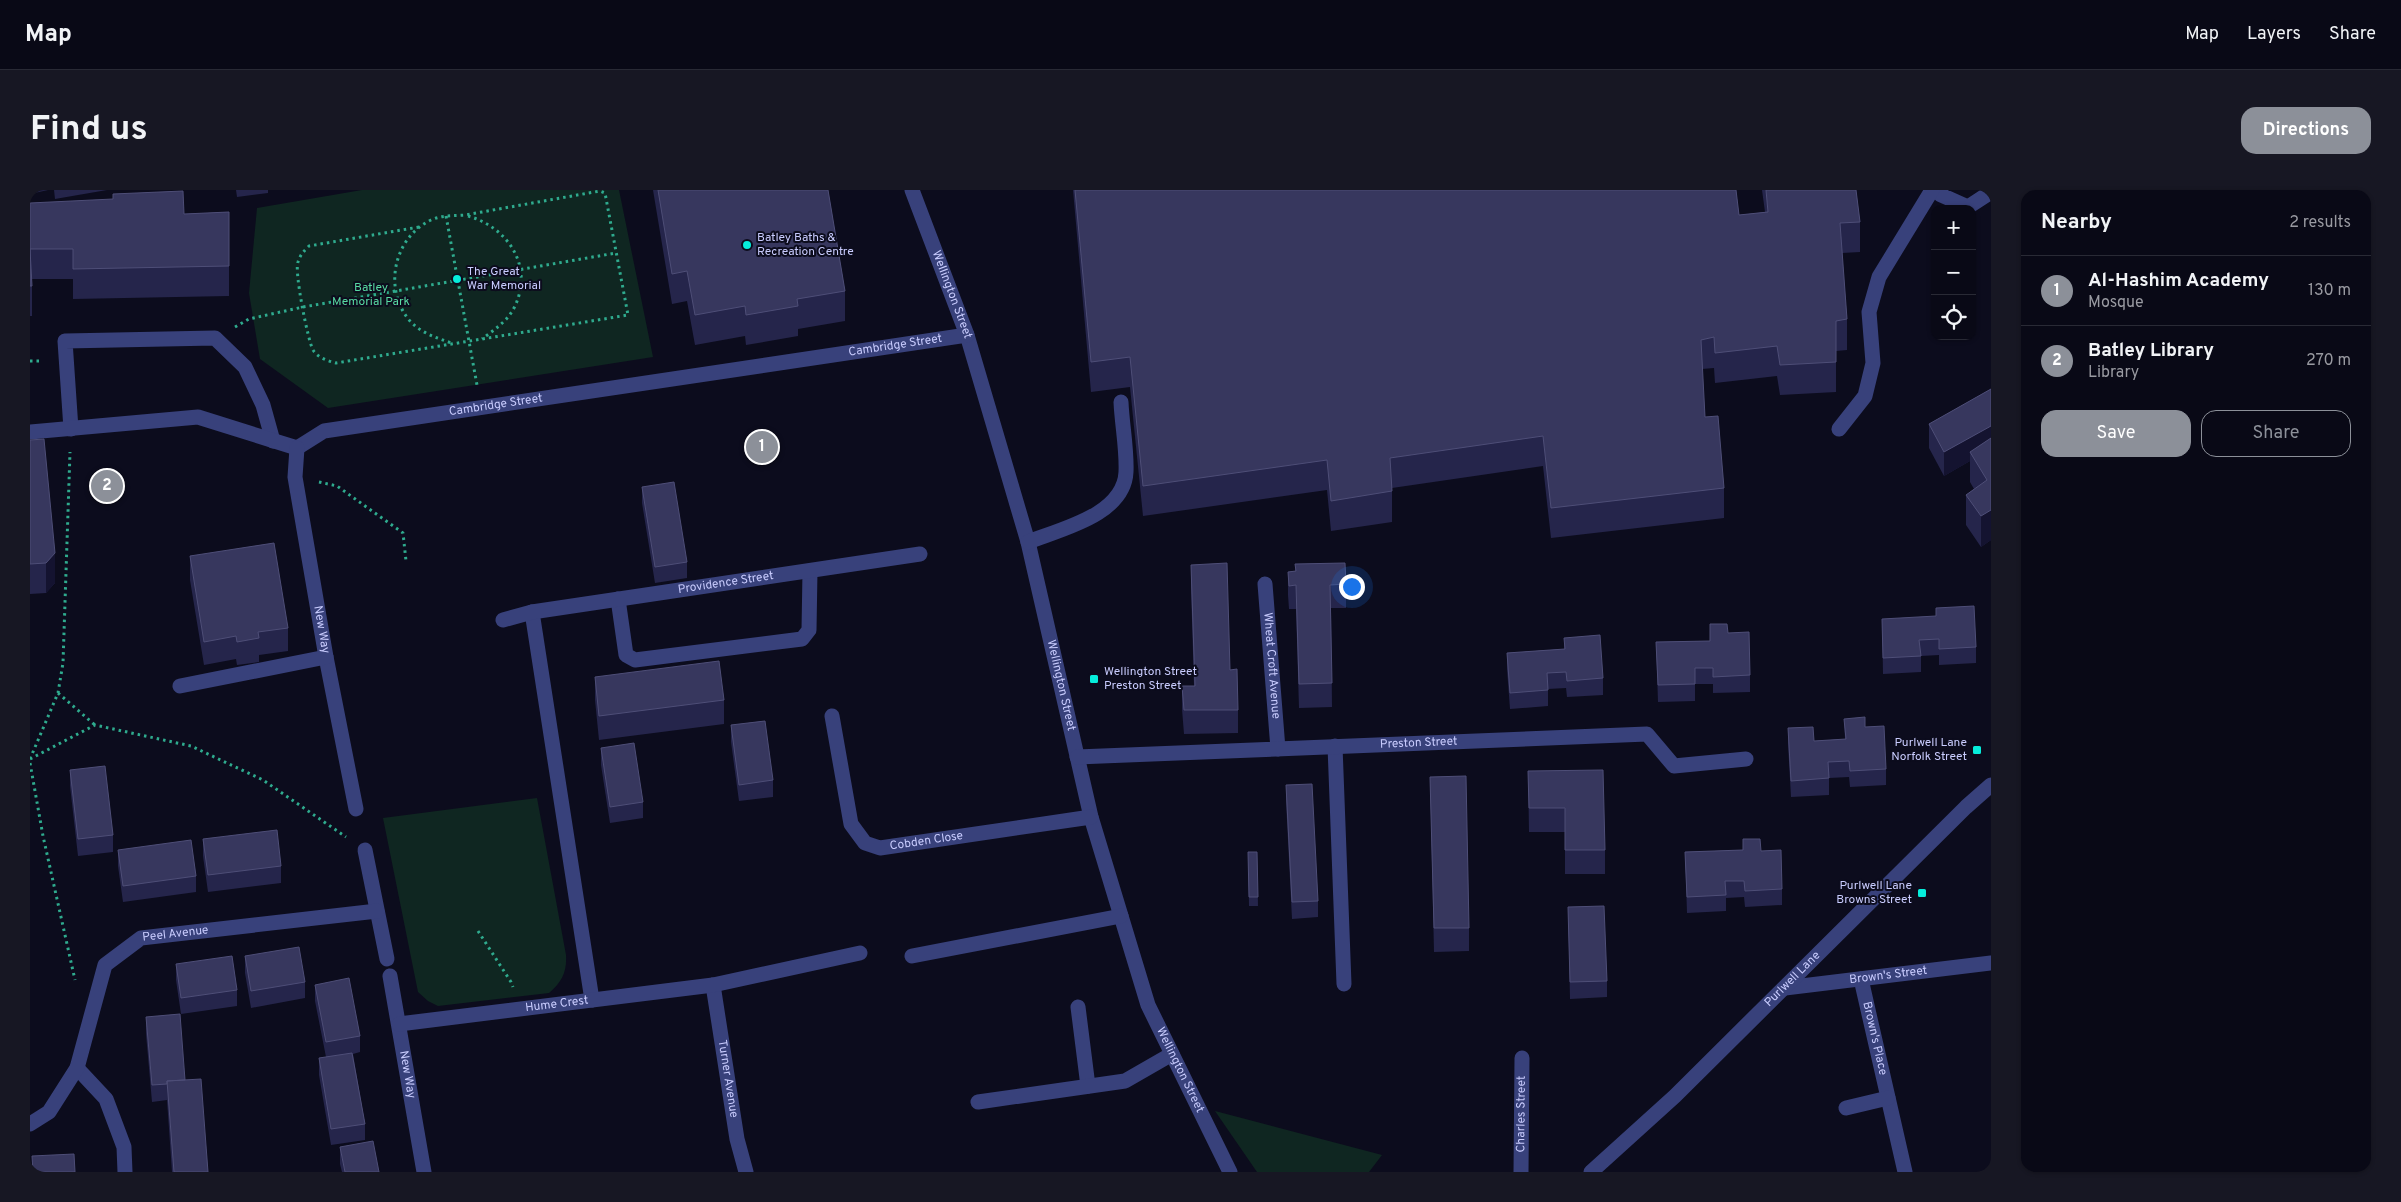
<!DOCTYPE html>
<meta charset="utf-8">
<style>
:root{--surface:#090916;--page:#171723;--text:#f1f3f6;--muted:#999aa1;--line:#292a35;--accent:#8c9099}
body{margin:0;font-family:Overpass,sans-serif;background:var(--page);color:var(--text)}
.controls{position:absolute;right:15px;top:15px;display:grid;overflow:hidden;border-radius:10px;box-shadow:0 1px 4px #0004}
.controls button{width:45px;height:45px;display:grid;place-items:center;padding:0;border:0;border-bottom:1px solid var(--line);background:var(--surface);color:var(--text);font:25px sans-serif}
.you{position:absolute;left:1321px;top:396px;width:18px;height:18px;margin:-12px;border:4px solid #fff;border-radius:50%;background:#1a73e8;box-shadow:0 0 0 8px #1a73e833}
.badge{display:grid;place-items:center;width:32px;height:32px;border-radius:50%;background:var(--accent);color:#fff;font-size:16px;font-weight:700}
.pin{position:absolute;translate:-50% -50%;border:2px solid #fff;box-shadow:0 1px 5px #0006}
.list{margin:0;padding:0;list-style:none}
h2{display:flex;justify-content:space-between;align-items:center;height:65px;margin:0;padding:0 20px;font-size:21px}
h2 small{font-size:16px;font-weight:400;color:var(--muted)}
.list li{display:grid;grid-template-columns:32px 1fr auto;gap:15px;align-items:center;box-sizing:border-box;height:70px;padding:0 20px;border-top:1px solid var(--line)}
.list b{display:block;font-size:19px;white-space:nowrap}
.list p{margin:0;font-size:16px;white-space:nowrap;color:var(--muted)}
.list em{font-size:16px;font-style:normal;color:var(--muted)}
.actions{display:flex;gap:10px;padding:15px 20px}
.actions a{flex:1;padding:11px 0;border:1px solid var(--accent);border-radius:15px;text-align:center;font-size:18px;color:var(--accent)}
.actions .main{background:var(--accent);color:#fff}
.icon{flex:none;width:28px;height:28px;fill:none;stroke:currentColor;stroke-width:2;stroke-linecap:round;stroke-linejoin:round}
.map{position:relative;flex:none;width:1961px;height:982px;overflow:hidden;border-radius:15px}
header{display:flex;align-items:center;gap:30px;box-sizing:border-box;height:70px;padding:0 25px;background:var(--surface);border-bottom:1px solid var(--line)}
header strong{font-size:24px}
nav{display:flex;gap:28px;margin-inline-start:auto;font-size:18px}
.intro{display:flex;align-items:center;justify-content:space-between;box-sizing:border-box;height:120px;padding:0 30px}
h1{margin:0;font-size:35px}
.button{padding:12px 22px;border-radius:15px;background:var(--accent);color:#fff;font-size:18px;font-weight:700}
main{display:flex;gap:30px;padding:0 30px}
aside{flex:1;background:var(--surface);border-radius:15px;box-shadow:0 1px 4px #0004}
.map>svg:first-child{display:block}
.green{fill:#0f2621}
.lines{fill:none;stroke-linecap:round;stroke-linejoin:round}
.path{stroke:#2fab8e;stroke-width:3;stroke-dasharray:2.5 4;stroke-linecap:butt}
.minor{stroke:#38417b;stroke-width:15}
.wall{fill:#25254b}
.shaded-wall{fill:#141330}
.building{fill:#37375e;stroke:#4e4e77}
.poi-dot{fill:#06eddb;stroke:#0c0c1d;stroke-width:2}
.labels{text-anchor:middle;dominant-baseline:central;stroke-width:4;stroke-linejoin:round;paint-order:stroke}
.poi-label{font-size:12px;fill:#c9ccfe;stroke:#0c0c1d;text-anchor:start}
.park-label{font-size:12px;fill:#58dba3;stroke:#0c0c1d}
.street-label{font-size:12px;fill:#c9ccfe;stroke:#0c0c1d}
</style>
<header>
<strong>Map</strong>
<nav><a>Map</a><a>Layers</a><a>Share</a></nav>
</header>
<div class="intro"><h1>Find us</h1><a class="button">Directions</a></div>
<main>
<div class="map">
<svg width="1961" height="982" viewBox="0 0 1961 982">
<rect width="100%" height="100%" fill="#0c0c1d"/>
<path class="green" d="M332 0H589L623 167 298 218 230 169 219 103 227 18Z
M507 608 536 765C537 782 532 792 519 803L408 816 398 811 388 802 353 628Z
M1185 921 1352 965 1339 982H1227Z"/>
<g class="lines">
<path class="path" d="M416 26 447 195
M438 26C477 37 504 75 485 116 478 131 465 139 452 149
M389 37 279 56C274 61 270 65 268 72 264 81 278 151 283 160 288 168 298 171 306 173L598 125 575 3 570 1 435 25C423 26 412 25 401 30 363 48 353 100 380 131 392 144 408 148 424 154
M205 137 219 129 273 117 586 63
M0 171H13
M289 292 307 296 373 343 376 371
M28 503 65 535
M0 569 65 535 161 556 233 590 316 647
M0 569 28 503 33 473 40 262
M0 573 13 646 45 790
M448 741 481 792 483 797"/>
<g class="minor">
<path id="s1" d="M882 0 937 145 998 352 1061 627 1118 815 1200 982"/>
<path d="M1911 0V5L1938 17 1961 2"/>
<path d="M41 239 35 151 185 148 215 177 233 215 243 251"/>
<path d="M1809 239 1835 206 1843 173 1839 122 1849 87 1902 0"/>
<path id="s2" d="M0 242 168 227 267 258 294 241 937 145"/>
<path id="s3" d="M267 258 265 287 296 467 326 619"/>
<path d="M998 352C1031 339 1094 325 1096 282 1097 259 1092 235 1091 212"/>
<path id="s4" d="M1235 394 1248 559"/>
<path d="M588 409 596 465 605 470 772 449 779 440 780 381"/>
<path d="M502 422 562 810"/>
<path id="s5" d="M473 430 502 422 890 364"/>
<path d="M150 496 296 467"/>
<path id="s6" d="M802 526 821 634 835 653 850 658 1061 627"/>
<path d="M1305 556 1314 794"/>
<path id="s7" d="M1047 567 1617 544 1644 576 1716 569"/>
<path d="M335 660 357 769"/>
<path d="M882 766 1091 726"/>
<path id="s8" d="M360 786 394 982"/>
<path id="s9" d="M1831 789 1875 982"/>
<path id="s10" d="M683 795 707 949 716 982"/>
<path id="s11" d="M1755 798 1961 773"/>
<path d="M1048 817 1058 896"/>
<path id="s12" d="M369 834 683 795 830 763"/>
<path d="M47 878 76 909 94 957 95 982"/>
<path d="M948 912 1095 891 1142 864"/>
<path d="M1816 918 1858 908"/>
<path id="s13" d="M0 934 19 922 47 878 75 775 111 748 347 721"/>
<path id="s14" d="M1491 982 1492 868"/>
<path id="s15" d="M1561 982 1645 906 1936 617 1961 595"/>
</g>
</g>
<path class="wall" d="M0 0H18L0 4Z
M24 0H77L25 9Z
M206 0H238V3L207 7Z
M623 0H798L815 101V131L768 139V146L716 155 715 146 665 155 657 111 642 114Z
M1043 0H1706L1709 25 1735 22 1732 0H1828H1826L1830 32V62L1812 63 1817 129V160L1806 161V202L1750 205 1747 186 1685 193 1684 178 1672 179 1675 227 1694 298V328L1521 348 1513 276 1362 298V332L1301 341 1297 300 1113 326 1100 197 1061 202Z
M0 13 154 24 199 22V106L43 109V89H2V126H0Z
M1961 199V350L1951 357 1936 335V305L1944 299 1940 292V271L1914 286 1899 258V234Z
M0 250 25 393 16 403 0 404Z
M612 297 657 372V388L625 393 612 313Z
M160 366 258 438V461L229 465V472L207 475 206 469 174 475 160 390Z
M1265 374 1316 394V418H1301L1302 517 1269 518 1266 419H1259L1258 405V382L1265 381Z
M1161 375 1200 480 1208 520V543L1154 544 1152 519V496H1164L1161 398Z
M1906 418 1946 457V473L1909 475V465L1891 466V482L1853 484 1852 429 1906 427Z
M1698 443 1720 485V502L1683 503V494H1665V511L1628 512 1626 452 1680 451Z
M1534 448 1573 488V505L1537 507 1536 498 1518 499V516L1480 519 1477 479V463L1534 459Z
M565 487 694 510V534L569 550 565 510Z
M1814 529 1835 537 1856 579V595L1820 597 1819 587 1799 588V605L1761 607 1758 554V538L1784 551 1815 549Z
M701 535 743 590V607L709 611 701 552Z
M571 558 613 612V628L580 633 571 575Z
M40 580 83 645V662L48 666 40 596Z
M1498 581 1575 660V684H1535V642H1499Z
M1400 587 1439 738V761L1404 762Z
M1256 595 1288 711V727L1262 729 1256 611Z
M173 649 251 676V693L178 702 173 666Z
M1713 649 1731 661 1752 699V715L1715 717 1714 707 1696 708V721L1657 723 1655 662 1713 660Z
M88 660 166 686V702L93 712 88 676Z
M1218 662H1227L1228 716H1219Z
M1538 717 1577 791V807L1540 809Z
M215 766 275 792V808L221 818 215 783Z
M146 774 207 800V816L151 824 146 790Z
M285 795 330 846V862L323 864 335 934V950L301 955 289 885V868L296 867 285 811Z
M116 827 155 890 178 982H142L137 910 122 912 116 844Z
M310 957 349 982H312L310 974Z"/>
<path class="shaded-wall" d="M1961 236V259L1940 262V271L1914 286V262Z
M1961 320V350L1951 357V326Z
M25 363V393L16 403V373Z"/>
<path class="building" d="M628 0H798L815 101 767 109 768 116 716 125 715 116 665 125 657 81 642 84Z
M1045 0H1706L1709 25 1738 22 1736 0H1826L1830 32 1810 33 1817 129 1806 131V172L1750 175 1747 156 1685 163 1684 147 1671 150 1675 227 1688 226 1694 298 1521 318 1513 246 1360 268 1362 301 1301 311 1297 270 1113 296 1100 167 1061 172Z
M153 1 154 24 199 22V76L43 79V59H0L2 96H0V13L83 9V4Z
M1961 199V236L1914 262 1899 234Z
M1961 248V320L1951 326 1936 305 1957 290 1940 262Z
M14 249 25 363 16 373 0 374V250Z
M644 292 657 372 625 377 612 297Z
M244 353 258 438 228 442 229 448 207 452 206 446 174 452 160 366Z
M1197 373 1200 480 1207 479 1208 520H1154L1152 496H1165L1161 375Z
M1315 373 1316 394 1300 395 1302 493 1269 494 1266 395 1259 396 1258 382 1266 381 1265 374Z
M1944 416 1946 457 1909 459V449L1889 450 1891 466 1853 468 1852 429 1906 426V418Z
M1680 434H1697L1698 443 1719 442 1720 485 1683 487V478H1665V494L1628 495 1626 452 1680 451Z
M1570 445 1573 488 1537 491 1536 482 1517 483 1518 500 1480 503 1477 463 1535 459 1534 448Z
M689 471 694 510 569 526 565 487Z
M1835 527V537L1854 536 1856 579 1820 581 1819 571 1798 572 1799 588 1761 591 1758 538 1783 537 1784 551 1816 549 1814 529Z
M735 531 743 590 709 595 701 535Z
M604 553 613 612 580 617 571 558Z
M75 576 83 645 48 649 40 580Z
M1573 580 1575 660H1535V618H1499L1498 581Z
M1436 586 1439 738H1404L1400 587Z
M1282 594 1288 711 1262 712 1256 595Z
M247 640 251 676 178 685 173 649Z
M1713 649H1730L1731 661 1751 660 1752 699 1715 701 1714 691H1695L1696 705 1657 707 1655 662 1713 660Z
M161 650 166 686 93 696 88 660Z
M1218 662H1227L1228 707H1219Z
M1574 716 1577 791 1540 792 1538 717Z
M269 757 275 792 221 801 215 766Z
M202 766 207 800 151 808 146 774Z
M319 788 330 846 296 852 285 795Z
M150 824 155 890 137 891V894L122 895 116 827Z
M322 863 335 934 301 939 289 868Z
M171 889 178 982H144L137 891Z
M343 951 349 982H315L310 957Z
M44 964 45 982H3L2 966Z"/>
<g class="poi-dot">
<circle cx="717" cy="55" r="5"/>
<circle cx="427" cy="89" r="5"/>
<rect x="1059" y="484" width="10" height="10" rx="2.5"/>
<rect x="1942" y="555" width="10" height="10" rx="2.5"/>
<rect x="1887" y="698" width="10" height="10" rx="2.5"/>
</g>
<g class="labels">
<g class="poi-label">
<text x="727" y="48">Batley Baths &amp;<tspan x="727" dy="14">Recreation Centre</tspan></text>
<text x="437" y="82">The Great<tspan x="437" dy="14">War Memorial</tspan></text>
<text x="1074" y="482">Wellington Street<tspan x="1074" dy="14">Preston Street</tspan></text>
<text x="1937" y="553" text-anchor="end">Purlwell Lane<tspan x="1937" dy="14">Norfolk Street</tspan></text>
<text x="1882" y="696" text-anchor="end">Purlwell Lane<tspan x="1882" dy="14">Browns Street</tspan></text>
</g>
<g class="park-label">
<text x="341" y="98">Batley<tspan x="341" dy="14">Memorial Park</tspan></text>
</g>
<g class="street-label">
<text stroke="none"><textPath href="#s1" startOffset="112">Wellington Street</textPath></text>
<text stroke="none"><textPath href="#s2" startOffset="882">Cambridge Street</textPath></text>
<text stroke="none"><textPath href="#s2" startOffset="478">Cambridge Street</textPath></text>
<text stroke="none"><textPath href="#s5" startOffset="226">Providence Street</textPath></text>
<text stroke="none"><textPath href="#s3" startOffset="184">New Way</textPath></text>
<text stroke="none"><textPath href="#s4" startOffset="82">Wheat Croft Avenue</textPath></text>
<text stroke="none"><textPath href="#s1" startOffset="518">Wellington Street</textPath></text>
<text stroke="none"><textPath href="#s7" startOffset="342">Preston Street</textPath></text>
<text stroke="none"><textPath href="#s6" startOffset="196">Cobden Close</textPath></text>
<text stroke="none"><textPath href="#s13" startOffset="261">Peel Avenue</textPath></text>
<text stroke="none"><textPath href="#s11" startOffset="104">Brown's Street</textPath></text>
<text stroke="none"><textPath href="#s15" startOffset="279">Purlwell Lane</textPath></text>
<text stroke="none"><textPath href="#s12" startOffset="159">Hume Crest</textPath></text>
<text stroke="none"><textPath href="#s9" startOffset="61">Brown's Place</textPath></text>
<text stroke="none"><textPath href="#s1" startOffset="922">Wellington Street</textPath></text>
<text stroke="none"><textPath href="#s8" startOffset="100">New Way</textPath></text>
<text stroke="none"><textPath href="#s10" startOffset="95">Turner Avenue</textPath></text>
<text stroke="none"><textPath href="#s14" startOffset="58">Charles Street</textPath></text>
</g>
</g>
</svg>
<div class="controls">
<button>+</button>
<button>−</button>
<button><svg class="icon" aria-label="locate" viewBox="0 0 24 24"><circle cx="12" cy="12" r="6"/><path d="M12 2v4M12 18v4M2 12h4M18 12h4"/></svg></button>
</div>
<div class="you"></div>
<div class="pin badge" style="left:732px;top:257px">1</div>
<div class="pin badge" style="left:77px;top:296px">2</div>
</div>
<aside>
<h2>Nearby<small>2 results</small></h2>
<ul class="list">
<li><span class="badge">1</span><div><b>Al-Hashim Academy</b><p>Mosque</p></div><em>130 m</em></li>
<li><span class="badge">2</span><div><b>Batley Library</b><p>Library</p></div><em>270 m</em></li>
</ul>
<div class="actions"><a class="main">Save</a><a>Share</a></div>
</aside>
</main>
